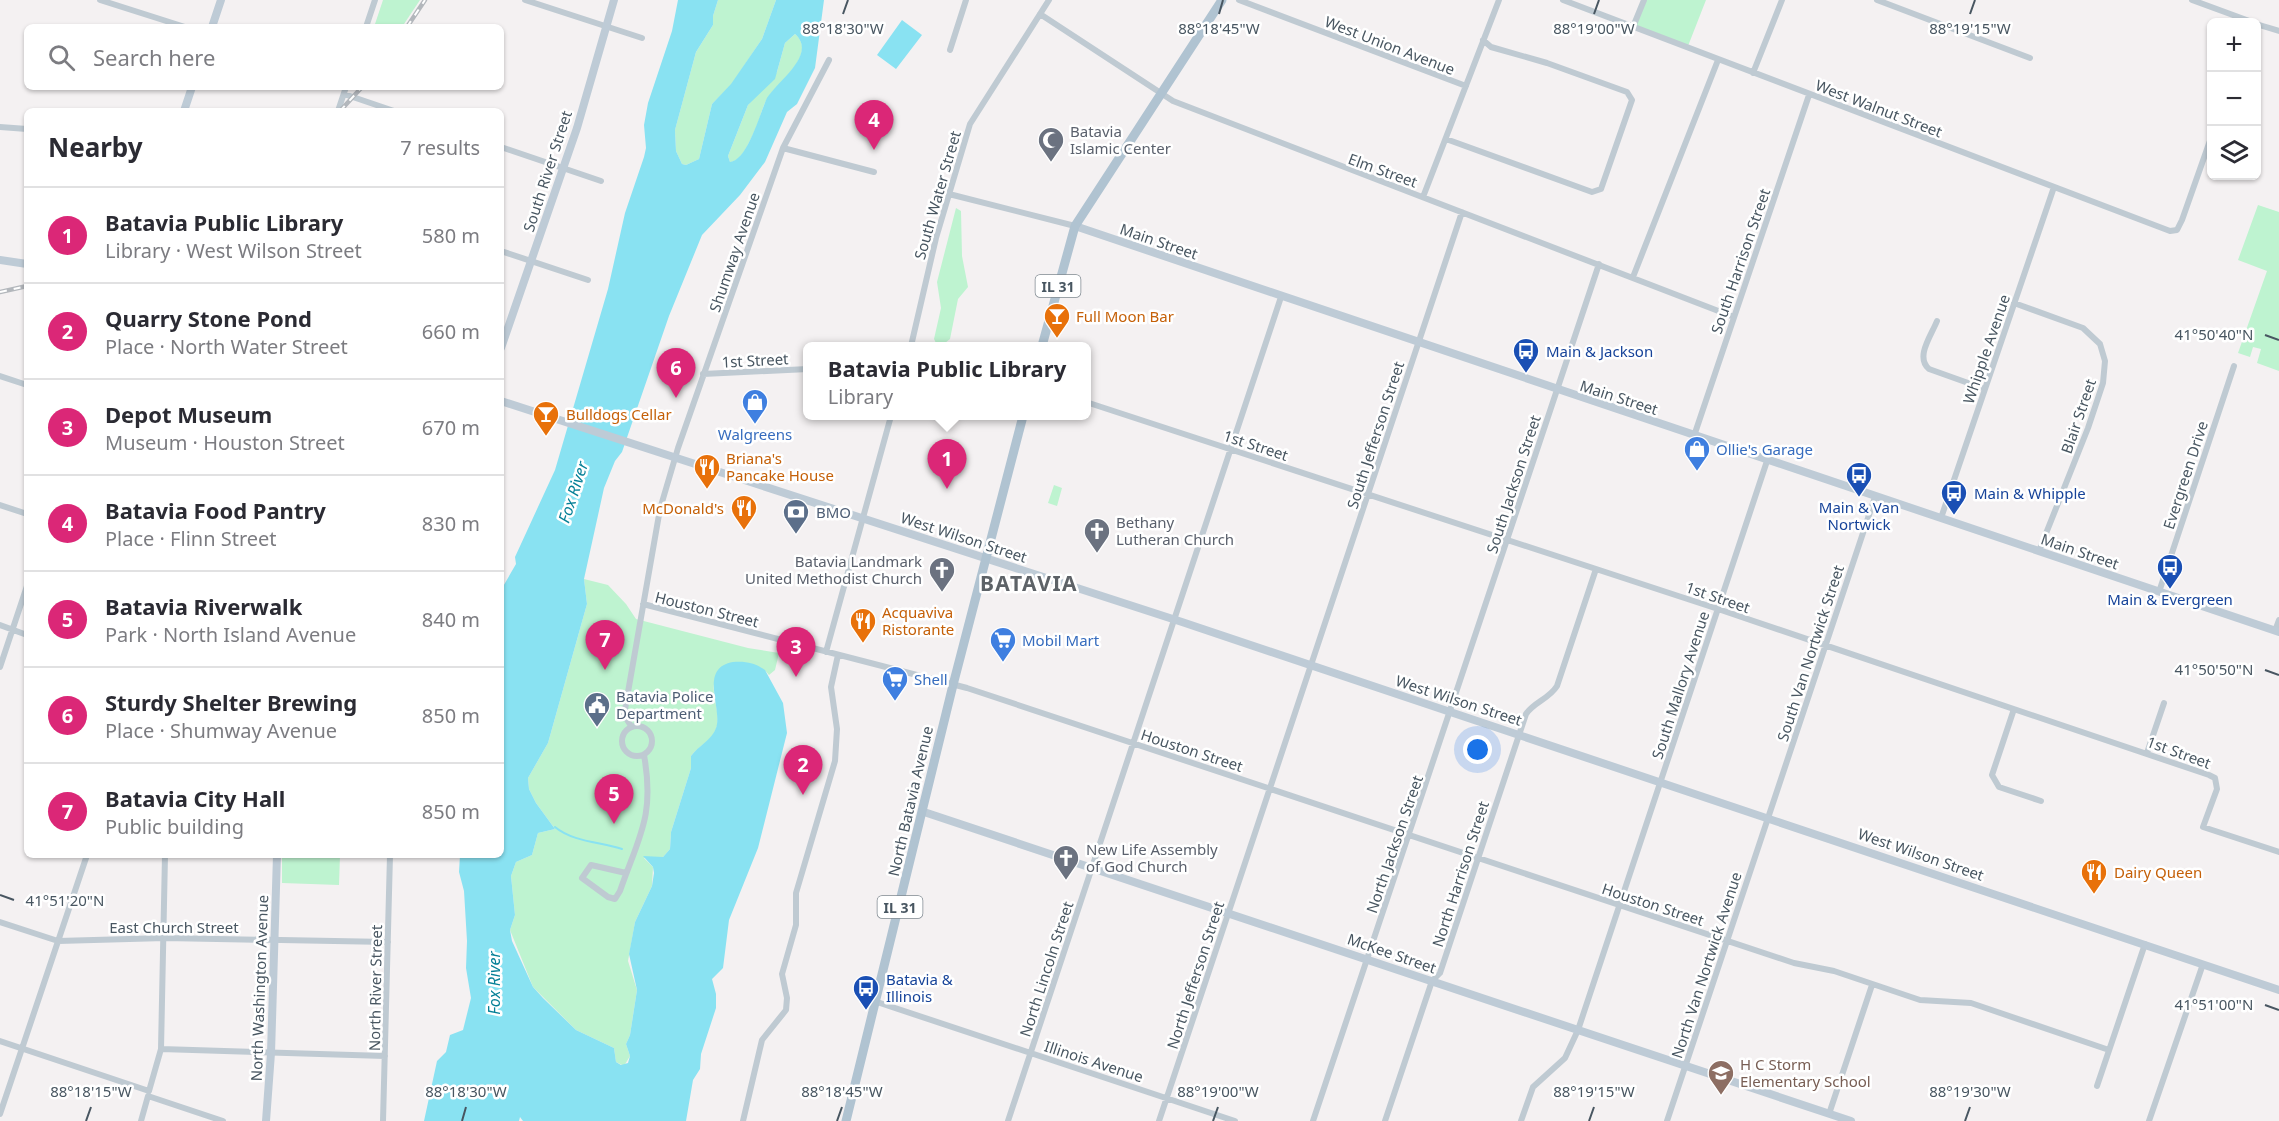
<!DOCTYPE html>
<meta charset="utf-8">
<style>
:root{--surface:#fff;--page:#f7f7f7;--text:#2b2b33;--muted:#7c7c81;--line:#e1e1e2;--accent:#db2777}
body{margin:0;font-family:"Noto Sans",sans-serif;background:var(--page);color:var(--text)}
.controls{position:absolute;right:18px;top:18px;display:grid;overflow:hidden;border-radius:9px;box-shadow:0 2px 4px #0004}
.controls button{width:54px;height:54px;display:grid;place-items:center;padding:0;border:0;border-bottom:2px solid var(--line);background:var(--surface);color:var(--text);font:30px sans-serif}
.you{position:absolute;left:1478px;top:750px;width:21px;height:21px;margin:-15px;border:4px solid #fff;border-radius:50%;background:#1a73e8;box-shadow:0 0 0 9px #1a73e833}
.badge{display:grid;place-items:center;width:39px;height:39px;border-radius:50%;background:var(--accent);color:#fff;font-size:20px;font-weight:700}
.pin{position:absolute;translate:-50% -50px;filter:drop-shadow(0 2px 3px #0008)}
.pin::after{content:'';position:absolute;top:32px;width:21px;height:18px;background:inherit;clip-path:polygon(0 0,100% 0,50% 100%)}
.popup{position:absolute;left:803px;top:342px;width:288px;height:78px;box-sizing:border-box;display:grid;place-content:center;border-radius:9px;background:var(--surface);filter:drop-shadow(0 2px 4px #0005);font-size:20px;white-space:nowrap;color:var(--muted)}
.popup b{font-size:22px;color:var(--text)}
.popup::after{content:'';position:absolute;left:50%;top:100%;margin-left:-12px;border:12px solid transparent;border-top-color:var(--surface)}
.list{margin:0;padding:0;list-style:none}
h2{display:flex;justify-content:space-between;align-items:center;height:78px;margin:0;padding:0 24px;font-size:26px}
h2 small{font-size:20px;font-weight:400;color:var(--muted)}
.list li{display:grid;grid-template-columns:39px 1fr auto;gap:18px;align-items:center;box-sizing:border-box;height:96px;padding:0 24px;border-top:2px solid var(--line)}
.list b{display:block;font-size:22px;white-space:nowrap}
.list p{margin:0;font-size:20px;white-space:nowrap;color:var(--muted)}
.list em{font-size:20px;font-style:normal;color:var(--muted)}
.icon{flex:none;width:33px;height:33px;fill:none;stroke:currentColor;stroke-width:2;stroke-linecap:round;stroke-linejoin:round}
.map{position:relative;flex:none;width:2279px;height:1121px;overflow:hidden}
.search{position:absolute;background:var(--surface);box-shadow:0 2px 4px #0004;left:24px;top:24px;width:480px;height:66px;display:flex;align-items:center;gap:15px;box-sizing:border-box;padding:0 21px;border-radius:9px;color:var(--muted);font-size:22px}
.panel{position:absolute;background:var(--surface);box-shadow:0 2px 4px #0004;left:24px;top:108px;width:480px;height:750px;border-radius:9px}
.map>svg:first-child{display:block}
.green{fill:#bef3d0}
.water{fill:#89e2f2;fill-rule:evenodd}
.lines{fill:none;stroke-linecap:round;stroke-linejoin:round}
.stream{stroke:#89e2f2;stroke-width:2}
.street{stroke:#bfcad2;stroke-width:6}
.secondary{stroke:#becbd6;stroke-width:8}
.primary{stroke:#b0c3d1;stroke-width:9}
.rail-casing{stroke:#b3b7bc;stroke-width:4.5}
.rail{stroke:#fff;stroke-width:2;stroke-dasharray:7;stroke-linecap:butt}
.ticks{fill:none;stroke:#485661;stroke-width:2}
.labels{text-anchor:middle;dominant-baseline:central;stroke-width:5;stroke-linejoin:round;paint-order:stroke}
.shield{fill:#fff;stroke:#7f8990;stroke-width:1.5}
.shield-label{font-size:14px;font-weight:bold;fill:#485661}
.street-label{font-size:15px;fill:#485661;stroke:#fff}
.worship-label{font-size:15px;fill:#5b616d;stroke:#fff;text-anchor:start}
.food-label{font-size:15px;fill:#c56008;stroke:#fff;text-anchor:start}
.transit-label{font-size:15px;fill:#164399;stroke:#fff;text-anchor:start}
.shop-label{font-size:15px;fill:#366cbe;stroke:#fff;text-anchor:start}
.service-label{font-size:15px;fill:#4e5e75;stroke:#fff;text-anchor:start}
.education-label{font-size:15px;fill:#785e54;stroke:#fff;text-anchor:start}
.water-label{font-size:16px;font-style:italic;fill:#068097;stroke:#fff}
.district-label{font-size:21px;font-weight:bold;letter-spacing:1.5px;fill:#5d6267;stroke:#fff}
.ticks-label{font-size:15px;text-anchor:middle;fill:#485661;stroke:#fff;stroke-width:5;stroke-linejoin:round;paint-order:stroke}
</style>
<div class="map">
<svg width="2279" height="1121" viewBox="0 0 2279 1121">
<rect width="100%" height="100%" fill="#f4f1f2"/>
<path class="green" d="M383 0H420L402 27H374Z
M718 0H776L762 39 731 85 712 104 699 159 686 165 682 164 676 151 675 130 696 52 713 25V16Z
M1645 0H1706L1688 46 1635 26Z
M795 34C818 53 779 82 769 96 762 105 760 120 755 130 750 140 742 162 730 162L728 156 748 105 777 72 785 43Z
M2258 205 2279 212V371L2257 363 2261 349 2253 347 2250 357 2238 353 2267 271 2238 260Z
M956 208 961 211 962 256 968 287 958 299 950 339 945 343 937 345 934 339 941 308 937 282Z
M1054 485 1062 488 1057 506 1048 503Z
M584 579 608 585 626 604 636 619 748 648 779 653 775 670 769 675C757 659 721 659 715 679 710 697 722 713 716 729 712 741 698 746 691 756V768L671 832 670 849 663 857 644 858 653 867 652 886 635 922 628 961 637 990 630 1035 626 1044 630 1056 624 1066 616 1062 614 1048 576 1030 533 987 510 930 515 915 511 876 516 862 532 855 538 833 555 829 536 803 529 789 528 778 548 743 587 604Z
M282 855H340L339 885 282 883Z"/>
<path class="water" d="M678 0H718L713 16V25L696 52 675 130 676 151 682 164 686 165 699 159 712 104 731 84 762 39 776 0H824L815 68 797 104 787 112 765 162 740 195 702 235 669 316 622 452 615 461 604 488 584 579 587 604 548 743 528 778 529 789 536 803 555 829 538 833 532 855 516 862 511 876 515 915 510 930 512 941 533 987 543 998 576 1030 614 1048 616 1062 621 1065 628 1063 630 1056 626 1044 630 1035 637 990 629 954 635 922 652 886 654 873 653 867 643 856 663 857 670 849 671 832 691 768V756C698 746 712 740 716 728 723 709 698 668 733 662 746 661 755 663 765 670L783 703 787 733 758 848 729 920 723 968 712 979 716 994V1008L701 1054 700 1069 693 1080 686 1121H523L520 1117 519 1121H424L437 1061 446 1052 450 1035 463 1030 471 998 466 968 467 941 464 891 459 872 460 855H501V590L516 564 515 557 555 470 608 289 625 213 644 157 646 148 644 125 648 103 672 31ZM795 34C819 55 773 84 766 100 760 114 747 161 730 162L728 156 748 105 775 79 785 43Z
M902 20 922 35 896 69 877 55Z"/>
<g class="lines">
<path class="stream" d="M555 827C573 842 601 842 622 849"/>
<path class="street" d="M100 0 185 27
M525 0 642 38
M1239 0 1466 86
M1563 0 2170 231 2177 230 2182 220 2212 135
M1877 0 2030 58
M2192 0 2252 22
M1040 14 1173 101 1734 317
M2256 24 2279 31
M366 27 375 0
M1633 27 1644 0
M950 50 966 0
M1753 73 1782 0
M344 94 394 111
M338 111 346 87
M0 127 27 129
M1446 139 1592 192 1601 189 1632 100 1627 92 1547 63 1491 47 1483 40
M501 147 601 181
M783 148 874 172
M949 194 1075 226
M1423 197 1499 0
M501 251 588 280
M1633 277 1718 60
M2014 303 2083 328 2100 344 2105 361 2103 383 2088 428 2039 551
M1937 321C1931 336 1915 357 1929 369L1985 389
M911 346 936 238 970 124 1049 0
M703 374 808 369
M0 376 27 385
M1086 402 1718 609 2209 775 2215 778 2217 789 2203 827 2279 852
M1694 436 1809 95
M0 505 27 514
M1941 518 2054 187
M2159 592 2234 366
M643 604 967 688 1794 963 1834 971 1920 1000 1971 1003 2109 1050
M0 625 27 635
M2275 631 2279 620
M826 652 891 416
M0 667 27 586
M2014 709 1992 775 1999 787 2041 801
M622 741a15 15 0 1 1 30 0a15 15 0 1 1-30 0Z
M631 726 624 715 660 509 678 448 783 148 829 60
M2147 753 2164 703
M626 873 591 865 582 878 608 897 615 899 620 891C639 836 655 816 644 755
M0 922 58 941 165 938 388 942
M877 1002 1235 1121
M0 1041 149 1091 161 1049 165 855
M161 1049 385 1056
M2097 1086 2145 944
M0 1114 87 855
M1829 1114 1872 985
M141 1121 148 1096 223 1121
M383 1121 390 855
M743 1121 762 1040 786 1010 787 998 782 974 796 925V893L835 761 837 729 831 687 838 655
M1008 1121 1281 297
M1159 1121 1462 212
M1313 1121 1599 264
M1385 1121 1432 981 1440 973 1526 714C1534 702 1549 699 1557 686L1596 569
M1521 1121 1533 1087 1565 1058 1578 1030 1767 461
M1667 1121 1875 497
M2149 1121 2203 964"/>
<path class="secondary" d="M212 27 221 0
M184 111 192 87
M1075 226 2279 632
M0 260 27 264
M501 348 577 128 614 0
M501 401 1182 622 2279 990
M924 812 1851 1121
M266 1121 271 1053 277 855"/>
<path class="primary" d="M1042 346 1075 226 1222 0
M846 1121 953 685 1023 416"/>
<g class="rail-casing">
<path id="rail" d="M407 27 425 0
M340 111 362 87
M0 292 27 286"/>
</g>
<use href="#rail" class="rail"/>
</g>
<path class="ticks" d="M843 14 848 0M1219 14 1223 0M1594 14 1599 0M1970 14 1975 0M2265 335 2279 340M2265 670 2279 675M0 895 14 900M2265 1005 2279 1010M86 1121 91 1107M462 1121 466 1107M837 1121 842 1107M1213 1121 1218 1107M1589 1121 1594 1107M1965 1121 1970 1107"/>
<defs>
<g id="mosque-pin" transform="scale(1.35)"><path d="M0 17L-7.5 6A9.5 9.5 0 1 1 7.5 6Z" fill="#6b7280" stroke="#fff"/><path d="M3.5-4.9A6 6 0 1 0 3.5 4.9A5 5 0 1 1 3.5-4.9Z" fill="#fff"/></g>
<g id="bar-pin" transform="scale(1.35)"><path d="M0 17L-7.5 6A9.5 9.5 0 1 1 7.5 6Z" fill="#e8710a" stroke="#fff"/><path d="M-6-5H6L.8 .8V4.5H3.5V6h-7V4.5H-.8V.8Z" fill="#fff"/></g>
<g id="bus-pin" transform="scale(1.35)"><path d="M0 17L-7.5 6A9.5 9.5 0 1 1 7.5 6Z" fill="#1a4fb4" stroke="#fff"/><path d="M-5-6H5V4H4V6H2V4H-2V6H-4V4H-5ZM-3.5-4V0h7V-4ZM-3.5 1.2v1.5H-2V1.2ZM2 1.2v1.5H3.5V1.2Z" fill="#fff"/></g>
<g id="shop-pin" transform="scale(1.35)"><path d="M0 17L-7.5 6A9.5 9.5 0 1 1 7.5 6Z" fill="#3f7fe0" stroke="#fff"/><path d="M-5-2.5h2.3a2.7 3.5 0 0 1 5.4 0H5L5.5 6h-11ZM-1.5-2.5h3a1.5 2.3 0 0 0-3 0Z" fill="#fff"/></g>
<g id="restaurant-pin" transform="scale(1.35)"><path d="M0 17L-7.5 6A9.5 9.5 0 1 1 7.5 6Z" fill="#e8710a" stroke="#fff"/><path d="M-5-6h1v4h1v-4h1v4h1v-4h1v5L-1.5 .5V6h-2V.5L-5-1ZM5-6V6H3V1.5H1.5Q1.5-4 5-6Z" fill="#fff"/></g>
<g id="bank-pin" transform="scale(1.35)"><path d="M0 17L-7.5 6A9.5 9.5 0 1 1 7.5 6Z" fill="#5c6f8a" stroke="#fff"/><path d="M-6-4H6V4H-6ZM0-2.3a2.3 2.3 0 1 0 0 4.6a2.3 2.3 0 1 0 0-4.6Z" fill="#fff"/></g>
<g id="church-pin" transform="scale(1.35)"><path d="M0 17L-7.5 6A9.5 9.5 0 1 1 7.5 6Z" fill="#6b7280" stroke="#fff"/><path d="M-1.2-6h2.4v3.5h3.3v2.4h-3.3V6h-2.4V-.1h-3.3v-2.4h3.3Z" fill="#fff"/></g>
<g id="supermarket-pin" transform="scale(1.35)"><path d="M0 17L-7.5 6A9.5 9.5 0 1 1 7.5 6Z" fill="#3f7fe0" stroke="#fff"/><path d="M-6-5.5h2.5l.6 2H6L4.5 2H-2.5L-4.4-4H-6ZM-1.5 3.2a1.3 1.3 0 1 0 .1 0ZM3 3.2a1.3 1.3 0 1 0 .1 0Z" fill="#fff"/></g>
<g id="civic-pin" transform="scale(1.35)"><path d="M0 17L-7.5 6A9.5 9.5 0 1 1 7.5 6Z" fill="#5c6f8a" stroke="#fff"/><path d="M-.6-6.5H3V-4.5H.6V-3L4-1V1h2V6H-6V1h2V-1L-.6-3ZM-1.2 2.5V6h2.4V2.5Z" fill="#fff"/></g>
<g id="school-pin" transform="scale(1.35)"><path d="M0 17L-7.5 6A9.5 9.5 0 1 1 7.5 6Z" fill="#8d6e63" stroke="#fff"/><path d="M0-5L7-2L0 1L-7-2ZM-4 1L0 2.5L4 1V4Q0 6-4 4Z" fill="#fff"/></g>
</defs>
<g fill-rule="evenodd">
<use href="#mosque-pin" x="1051" y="140"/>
<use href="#bar-pin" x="1057" y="316"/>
<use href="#bus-pin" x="1526" y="351"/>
<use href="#shop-pin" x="755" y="402"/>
<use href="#bar-pin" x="546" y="414"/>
<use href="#shop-pin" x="1697" y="449"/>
<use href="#restaurant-pin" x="707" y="467"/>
<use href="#bus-pin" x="1859" y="475"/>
<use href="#bus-pin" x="1954" y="493"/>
<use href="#restaurant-pin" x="744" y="508"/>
<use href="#bank-pin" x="796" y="512"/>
<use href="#church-pin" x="1097" y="531"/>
<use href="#bus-pin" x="2170" y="567"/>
<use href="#church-pin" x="942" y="570"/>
<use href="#restaurant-pin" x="863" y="621"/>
<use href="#supermarket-pin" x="1003" y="640"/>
<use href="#supermarket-pin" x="895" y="679"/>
<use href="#civic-pin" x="597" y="705"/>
<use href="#church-pin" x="1066" y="858"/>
<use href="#restaurant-pin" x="2094" y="872"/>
<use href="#bus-pin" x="866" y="988"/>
<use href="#school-pin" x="1721" y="1073"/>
</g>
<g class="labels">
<g class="shield">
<rect x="1035.5" y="275" width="45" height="22" rx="4.5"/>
<rect x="877.5" y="896" width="45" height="22" rx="4.5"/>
</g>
<g class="shield-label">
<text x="1058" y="286">IL 31</text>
<text x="900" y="907">IL 31</text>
</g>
<g class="street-label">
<text transform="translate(1390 45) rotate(21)">West Union Avenue</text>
<text transform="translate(1879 108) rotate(21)">West Walnut Street</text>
<text transform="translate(1383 170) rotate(20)">Elm Street</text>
<text transform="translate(547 171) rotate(-72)">South River Street</text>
<text transform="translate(937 195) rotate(-74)">South Water Street</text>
<text transform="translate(1159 241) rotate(19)">Main Street</text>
<text transform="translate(734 252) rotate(-71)">Shumway Avenue</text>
<text transform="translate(1740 261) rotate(-71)">South Harrison Street</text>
<text transform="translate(1986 349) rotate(-71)">Whipple Avenue</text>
<text transform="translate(755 360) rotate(-3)">1st Street</text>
<text transform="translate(1619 397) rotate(18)">Main Street</text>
<text transform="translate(2078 416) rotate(-71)">Blair Street</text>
<text transform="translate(1375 435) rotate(-72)">South Jefferson Street</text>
<text transform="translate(1256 445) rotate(18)">1st Street</text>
<text transform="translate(2185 475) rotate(-72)">Evergreen Drive</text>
<text transform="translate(1513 484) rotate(-72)">South Jackson Street</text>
<text transform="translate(964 537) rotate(18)">West Wilson Street</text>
<text transform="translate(2080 551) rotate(19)">Main Street</text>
<text transform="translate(1718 597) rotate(19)">1st Street</text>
<text transform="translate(707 609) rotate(14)">Houston Street</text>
<text transform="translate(1810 653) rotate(-72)">South Van Nortwick Street</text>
<text transform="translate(1680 685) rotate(-72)">South Mallory Avenue</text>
<text transform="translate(1459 700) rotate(18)">West Wilson Street</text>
<text transform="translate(1192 750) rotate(18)">Houston Street</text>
<text transform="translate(2179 752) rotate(20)">1st Street</text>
<text transform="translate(910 801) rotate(-77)">North Batavia Avenue</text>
<text transform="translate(1394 844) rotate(-71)">North Jackson Street</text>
<text transform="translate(1921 854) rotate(19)">West Wilson Street</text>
<text transform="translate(1460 874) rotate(-72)">North Harrison Street</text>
<text transform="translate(1653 904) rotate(18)">Houston Street</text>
<text x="174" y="927">East Church Street</text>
<text transform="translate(1392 953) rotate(19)">McKee Street</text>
<text transform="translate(1706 965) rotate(-72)">North Van Nortwick Avenue</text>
<text transform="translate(1046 969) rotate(-72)">North Lincoln Street</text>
<text transform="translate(1195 975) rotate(-72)">North Jefferson Street</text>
<text transform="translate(259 988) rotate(-88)">North Washington Avenue</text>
<text transform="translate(375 988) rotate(-89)">North River Street</text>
<text transform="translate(1094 1061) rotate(18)">Illinois Avenue</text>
</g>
<g class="worship-label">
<text x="1070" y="131">Batavia<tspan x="1070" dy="17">Islamic Center</tspan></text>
<text x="1116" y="522">Bethany<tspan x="1116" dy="17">Lutheran Church</tspan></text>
<text x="922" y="561" text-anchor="end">Batavia Landmark<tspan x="922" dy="17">United Methodist Church</tspan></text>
<text x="1086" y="849">New Life Assembly<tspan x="1086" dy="17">of God Church</tspan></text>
</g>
<g class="food-label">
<text x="1076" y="316">Full Moon Bar</text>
<text x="566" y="414">Bulldogs Cellar</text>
<text x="726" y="458">Briana's<tspan x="726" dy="17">Pancake House</tspan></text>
<text x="724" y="508" text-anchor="end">McDonald's</text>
<text x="882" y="612">Acquaviva<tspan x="882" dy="17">Ristorante</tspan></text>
<text x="2114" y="872">Dairy Queen</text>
</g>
<g class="transit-label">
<text x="1546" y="351">Main &amp; Jackson</text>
<text x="1974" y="493">Main &amp; Whipple</text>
<text x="1859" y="507" text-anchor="middle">Main &amp; Van<tspan x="1859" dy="17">Nortwick</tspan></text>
<text x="2170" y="599" text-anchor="middle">Main &amp; Evergreen</text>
<text x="886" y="979">Batavia &amp;<tspan x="886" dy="17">Illinois</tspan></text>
</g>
<g class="shop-label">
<text x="755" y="434" text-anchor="middle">Walgreens</text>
<text x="1716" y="449">Ollie's Garage</text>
<text x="1022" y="640">Mobil Mart</text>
<text x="914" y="679">Shell</text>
</g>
<g class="service-label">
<text x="816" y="512">BMO</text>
<text x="616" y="696">Batavia Police<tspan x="616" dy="17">Department</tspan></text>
</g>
<g class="education-label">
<text x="1740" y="1064">H C Storm<tspan x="1740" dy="17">Elementary School</tspan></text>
</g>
<g class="water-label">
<text transform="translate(573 492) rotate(-72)">Fox River</text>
<text transform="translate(494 983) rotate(-90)">Fox River</text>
</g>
<g class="district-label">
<text x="1029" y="583">BATAVIA</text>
</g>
</g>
<g class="ticks-label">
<text x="1594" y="34">88°19'00"W</text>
<text x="843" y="34">88°18'30"W</text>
<text x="1219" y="34">88°18'45"W</text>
<text x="1970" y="34">88°19'15"W</text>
<text x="2214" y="340">41°50'40"N</text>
<text x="2214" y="675">41°50'50"N</text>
<text x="65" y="906">41°51'20"N</text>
<text x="2214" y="1010">41°51'00"N</text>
<text x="91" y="1097">88°18'15"W</text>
<text x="466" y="1097">88°18'30"W</text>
<text x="842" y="1097">88°18'45"W</text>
<text x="1218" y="1097">88°19'00"W</text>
<text x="1594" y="1097">88°19'15"W</text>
<text x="1970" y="1097">88°19'30"W</text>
</g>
</svg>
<div class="controls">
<button>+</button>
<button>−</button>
<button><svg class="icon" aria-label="layers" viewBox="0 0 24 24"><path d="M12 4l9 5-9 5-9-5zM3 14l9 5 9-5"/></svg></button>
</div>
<div class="you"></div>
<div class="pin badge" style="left:947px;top:489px">1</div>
<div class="popup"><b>Batavia Public Library</b>Library</div>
<div class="pin badge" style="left:803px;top:795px">2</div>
<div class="pin badge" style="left:796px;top:677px">3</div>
<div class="pin badge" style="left:874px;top:150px">4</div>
<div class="pin badge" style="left:614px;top:824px">5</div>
<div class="pin badge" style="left:676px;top:398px">6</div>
<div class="pin badge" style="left:605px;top:670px">7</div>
<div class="search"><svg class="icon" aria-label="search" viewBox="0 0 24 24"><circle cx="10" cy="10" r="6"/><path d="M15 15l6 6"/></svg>Search here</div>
<section class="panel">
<h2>Nearby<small>7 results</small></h2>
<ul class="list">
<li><span class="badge">1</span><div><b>Batavia Public Library</b><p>Library · West Wilson Street</p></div><em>580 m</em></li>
<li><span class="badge">2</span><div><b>Quarry Stone Pond</b><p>Place · North Water Street</p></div><em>660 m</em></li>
<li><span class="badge">3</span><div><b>Depot Museum</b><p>Museum · Houston Street</p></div><em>670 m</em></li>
<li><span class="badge">4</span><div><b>Batavia Food Pantry</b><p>Place · Flinn Street</p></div><em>830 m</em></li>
<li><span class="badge">5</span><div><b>Batavia Riverwalk</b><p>Park · North Island Avenue</p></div><em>840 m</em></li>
<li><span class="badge">6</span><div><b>Sturdy Shelter Brewing</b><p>Place · Shumway Avenue</p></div><em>850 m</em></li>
<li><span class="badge">7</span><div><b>Batavia City Hall</b><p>Public building</p></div><em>850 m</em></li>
</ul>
</section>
</div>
